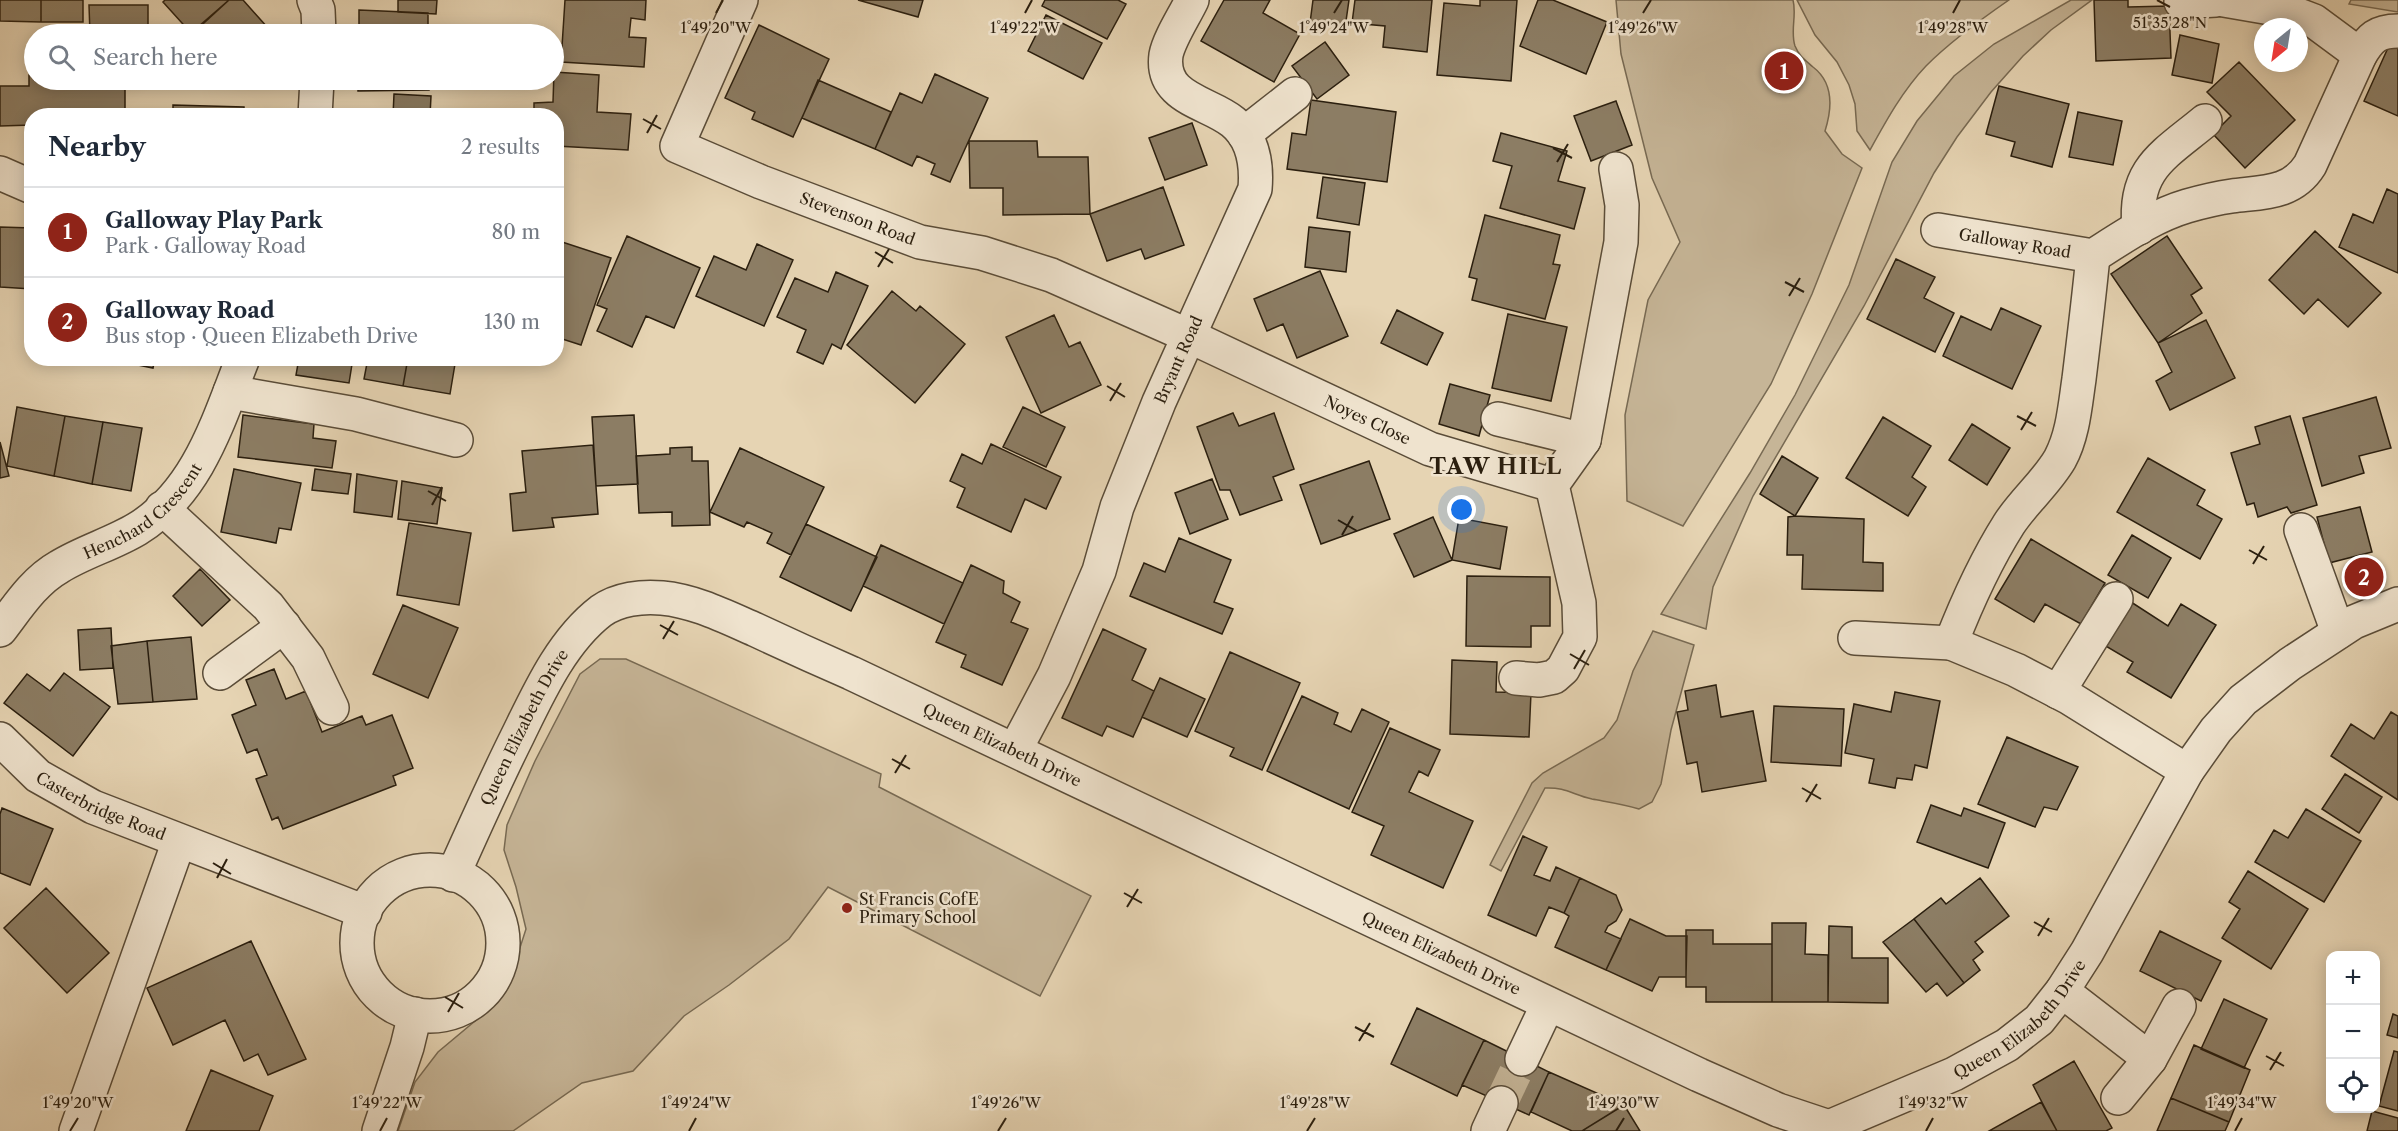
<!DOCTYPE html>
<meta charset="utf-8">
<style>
:root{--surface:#fff;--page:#f2f2f3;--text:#1f2937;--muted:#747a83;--line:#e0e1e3;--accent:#8f2418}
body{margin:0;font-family:"Libre Caslon Text",serif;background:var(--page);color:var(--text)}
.controls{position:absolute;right:18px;bottom:18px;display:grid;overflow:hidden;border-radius:12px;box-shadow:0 3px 15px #0003}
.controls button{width:54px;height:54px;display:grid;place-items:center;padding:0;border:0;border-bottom:2px solid var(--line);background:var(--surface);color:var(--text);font:30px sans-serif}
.compass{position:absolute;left:2254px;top:18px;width:54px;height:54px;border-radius:50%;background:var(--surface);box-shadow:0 3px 15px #0003;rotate:210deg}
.you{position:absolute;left:1462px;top:510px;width:21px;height:21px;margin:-15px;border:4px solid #fff;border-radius:50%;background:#1a73e8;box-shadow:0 0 0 9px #1a73e833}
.badge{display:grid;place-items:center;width:39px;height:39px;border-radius:50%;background:var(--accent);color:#fff;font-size:20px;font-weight:700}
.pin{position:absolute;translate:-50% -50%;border:3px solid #fff;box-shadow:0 2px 6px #0006}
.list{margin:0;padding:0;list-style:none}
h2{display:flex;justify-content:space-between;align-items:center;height:78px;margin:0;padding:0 24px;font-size:26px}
h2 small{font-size:20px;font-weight:400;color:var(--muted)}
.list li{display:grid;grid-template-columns:39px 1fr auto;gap:18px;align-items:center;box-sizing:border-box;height:90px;padding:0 24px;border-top:2px solid var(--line)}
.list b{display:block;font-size:22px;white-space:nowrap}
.list p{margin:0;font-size:20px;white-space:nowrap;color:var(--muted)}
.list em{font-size:20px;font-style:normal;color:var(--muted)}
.icon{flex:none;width:33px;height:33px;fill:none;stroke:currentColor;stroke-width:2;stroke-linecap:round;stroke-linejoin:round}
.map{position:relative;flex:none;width:2398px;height:1131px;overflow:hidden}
.search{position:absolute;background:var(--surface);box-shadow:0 3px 15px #0003;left:24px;top:24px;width:540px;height:66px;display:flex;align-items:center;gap:15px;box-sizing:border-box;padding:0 21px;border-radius:33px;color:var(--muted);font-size:22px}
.panel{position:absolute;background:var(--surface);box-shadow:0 3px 15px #0003;left:24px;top:108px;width:540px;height:258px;border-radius:24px}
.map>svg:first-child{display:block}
.green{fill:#c6b597;stroke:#786a53;stroke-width:1.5}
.building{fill:#8c7d64;stroke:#2b1f0f;stroke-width:1.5}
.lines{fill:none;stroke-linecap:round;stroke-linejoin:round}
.minor-tunnel{stroke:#c1b092;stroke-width:33;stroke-dasharray:33 16;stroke-linecap:butt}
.minor-casing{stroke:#5a4c38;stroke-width:36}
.minor{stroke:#efe3ce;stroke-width:33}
.ticks{fill:none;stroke:#2b1f0f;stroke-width:2}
.poi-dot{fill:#8f2418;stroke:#efe3ce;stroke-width:2}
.labels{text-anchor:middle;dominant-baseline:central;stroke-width:5;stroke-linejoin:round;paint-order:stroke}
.street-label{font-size:16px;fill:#2b1f0f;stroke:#efe3ce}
.poi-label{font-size:16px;fill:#2b1f0f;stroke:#efe3ce;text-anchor:start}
.district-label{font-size:22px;font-weight:bold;letter-spacing:1.5px;fill:#2b1f0f;stroke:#efe3ce}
.ticks-label{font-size:15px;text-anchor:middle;fill:#2b1f0f;stroke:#efe3ce;stroke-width:5;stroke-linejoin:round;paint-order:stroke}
</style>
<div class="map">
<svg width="2398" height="1131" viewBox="0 0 2398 1131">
<rect width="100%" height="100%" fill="#e6d4b3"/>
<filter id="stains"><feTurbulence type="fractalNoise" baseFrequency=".00333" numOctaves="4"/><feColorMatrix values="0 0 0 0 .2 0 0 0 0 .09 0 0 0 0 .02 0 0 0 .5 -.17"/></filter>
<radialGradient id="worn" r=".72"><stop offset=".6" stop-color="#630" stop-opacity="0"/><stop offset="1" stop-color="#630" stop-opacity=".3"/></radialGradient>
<path class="green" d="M1616 0H1793C1797 15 1790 31 1795 46 1799 56 1805 60 1813 67 1834 83 1832 109 1825 131L1842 154 1862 168 1812 294 1771 384 1683 526 1627 501 1625 415 1648 300 1680 242 1652 178 1621 54Z
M1797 0H2009C1980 20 1951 41 1926 66 1903 90 1886 121 1870 150L1857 131 1855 104 1849 85 1837 62 1815 35Z
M2071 0H2092L2051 30 2023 56 1991 92 1957 137 1934 173 1864 306 1753 496 1713 587 1706 629 1661 614 1750 473 1795 395 1849 285 1892 162 1917 121 1954 76 1994 44Z
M2351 0H2398V12L2349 4Z
M1653 631 1694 645 1671 730 1661 784 1652 802 1639 809C1623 804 1608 802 1592 799 1573 795 1566 787 1545 788L1501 871 1490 865 1532 783 1543 773 1604 738 1617 720 1633 671Z
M600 659H626L881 774 879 787 1091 896 1040 996 828 887 789 939 729 985 684 1016 633 1071 582 1083 513 1131H398L415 1082 438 1052 475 1021 517 957 526 929 516 887 504 850 507 825 535 761 580 674Z"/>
<path class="building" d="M0 0H41V22L0 21Z
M41 0H83V22H41Z
M165 0H229L191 33 163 2Z
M229 0H243L268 28 261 34H192Z
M398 0H437L436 14 398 12Z
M565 0H646L645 20 631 18 629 37 646 38 644 67 561 62Z
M858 0H923L918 17Z
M1045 0H1118L1126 4 1107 39 1042 6Z
M1224 0H1270L1263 13 1300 34 1274 82 1201 41Z
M1313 0H1349L1345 28 1310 23Z
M1355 0H1432L1427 52 1383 47 1385 26 1352 23Z
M1480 0H1517L1511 81 1437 75 1444 3 1480 6Z
M1538 0H1553L1607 22 1586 74 1520 46Z
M2094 0H2128V7L2169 6 2171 58 2096 61Z
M89 5H148V34H90Z
M359 10 428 13V30L449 31V34H359Z
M1046 15 1102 43 1083 79 1028 51Z
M759 25 829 59 793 137 752 119 755 112 725 98Z
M2180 35 2219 44 2212 83 2172 75Z
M2392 39 2398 42V116L2364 101Z
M1325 42 1349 75 1317 99 1292 66Z
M2239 62 2295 120 2245 168 2213 134 2231 116 2207 92Z
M554 72 599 75 597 112 631 114 628 150 556 146V116H534V103L553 102Z
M935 74 988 98 950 182 931 174 935 164 917 156 912 166 875 149 900 93 922 103Z
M29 75H34V80H125V116H32V125L0 126V86H29Z
M358 80H429V90L358 91Z
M818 80 891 112 875 149 802 118Z
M1999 86 2069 104 2052 167 2011 156 2015 142 1986 134Z
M394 94 431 96 430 116H393Z
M1311 100 1396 112 1387 182 1287 169 1292 133 1306 135Z
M1616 101 1632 145 1591 161 1574 116Z
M173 105 244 107V116H173Z
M2078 112 2122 121 2113 165 2069 157Z
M1192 123 1207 165 1165 180 1149 138Z
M1501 133 1567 151 1558 181 1585 188 1574 229 1500 208 1512 166 1493 161Z
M969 141H1037L1038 157H1088L1090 214 1003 215V188H970Z
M1323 177 1365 183 1359 225 1317 218Z
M1163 187 1184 245 1145 259 1141 249 1107 261 1090 214Z
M2387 189 2398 194V273L2339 247 2353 214 2373 223Z
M1485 215 1560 235 1553 264 1560 265 1545 319 1472 300 1477 279 1469 277Z
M0 227 32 228V289L0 287Z
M1309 227 1350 232 1346 272 1305 267Z
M2315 231 2381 293 2348 327 2318 299 2304 314 2269 280Z
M627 236 700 268 674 328 646 316 632 347 597 331 607 309 597 305Z
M2167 236 2202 288 2191 295 2202 313 2158 343 2111 274Z
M556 240 611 258 581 345 556 337Z
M757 244 793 260 764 326 696 296 714 256 746 270Z
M1896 259 1935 277 1924 298 1954 313 1935 352 1867 319Z
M1320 271 1348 336 1297 358 1283 324 1267 331 1254 299Z
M836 272 868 286 841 349 832 344 823 364 797 352 806 330 777 317 795 278 828 292Z
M892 291 916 311 920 306 965 344 915 403 847 345Z
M2001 308 2041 326 2012 389 1943 356 1961 316 1991 330Z
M1397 310 1443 333 1427 365 1381 343Z
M1508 314 1567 327 1551 401 1492 388Z
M1054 315 1069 347 1080 342 1101 385 1041 413 1006 337Z
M2206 320 2235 378 2170 410 2156 381 2172 372 2158 343Z
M113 358H155L153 368 113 360Z
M299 358H353L349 383 296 375Z
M368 358H408L403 386 364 379Z
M408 358H456L450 394 403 386Z
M1450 384 1490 395 1479 436 1439 424Z
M2376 397 2391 448 2359 456 2364 473 2322 486 2303 418Z
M17 407 65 416 54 476 7 466Z
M1023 407 1065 427 1046 467 1003 447Z
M1233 413 1239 426 1274 413 1294 469 1273 477 1282 500 1240 515 1230 490H1220L1197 427Z
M243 415 314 424 313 438 336 441 332 468 238 457Z
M634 415 638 484 596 486 592 417Z
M65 416 103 422 92 484 54 476Z
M2290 416 2317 505 2291 513 2287 507 2258 517 2254 503 2247 505 2231 453 2260 444 2255 427Z
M1883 417 1931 446 1912 477 1926 487 1908 516 1846 478Z
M103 422 142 428 131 491 92 484Z
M1972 424 2010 448 1987 485 1949 460Z
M0 442 9 476 0 478Z
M991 444 1061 477 1046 509 1025 499 1011 532 957 507 965 488 950 481 962 454 982 464Z
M593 445 598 514 552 518 554 527 513 531 510 494 526 492 522 451Z
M692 447V461H708L710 525 672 526V512L639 513 636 456 670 454V448Z
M740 448 824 487 791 555 767 543 772 533 747 522 744 527 710 512Z
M1782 456 1818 478 1795 516 1760 494Z
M2148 458 2205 490 2197 505 2222 519 2200 559 2117 512Z
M1369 461 1390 519 1321 544 1300 485Z
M234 469 301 483 291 530 279 528 276 543 221 532Z
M315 469 351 474 348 494 312 490Z
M357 474 397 481 392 517 354 512Z
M1212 479 1228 519 1190 534 1175 493Z
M402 481 442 488 437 524 398 519Z
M2360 507 2372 552 2329 563 2317 517Z
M1795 516 1864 519 1863 562 1883 563V591L1802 589 1803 555H1787L1788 517Z
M1433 517 1452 560 1414 577 1394 534Z
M1459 518 1507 527 1500 569 1452 560Z
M409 523 471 533 459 605 397 595Z
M806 524 877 557 851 611 780 577Z
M2132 535 2171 558 2148 598 2108 575Z
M1179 538 1231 560 1214 602 1233 609 1222 634 1130 596 1144 563 1165 572Z
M2031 539 2105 583 2081 624 2045 604 2034 622 1995 599Z
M881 545 963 583 944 624 863 586Z
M971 565 1004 581 1003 593 1020 602 1011 622 1028 629 1002 685 961 667 966 655 936 642Z
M200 569 230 600 202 626 173 596Z
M1467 576 1550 577V626H1531V647L1466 646Z
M2131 602 2168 626 2181 604 2216 625 2171 698 2127 672 2133 662 2104 645Z
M403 605 458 628 428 698 373 674Z
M111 628 113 668 80 670 78 630Z
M1103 629 1146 649 1132 680 1154 691 1133 737 1107 726 1102 736 1062 718Z
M191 637 197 699 153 702 147 641Z
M147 641 153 702 118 704 111 646Z
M1230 652 1300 683 1262 770 1230 756 1234 748 1195 731Z
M1452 660 1497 662 1496 692 1531 693 1529 737 1450 734Z
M274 669 286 699 306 691 322 732 362 716 366 725 392 715 413 768 393 776 396 785 283 829 278 817 272 820 256 779 267 775 257 749 247 753 232 715 256 705 246 680Z
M64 673 110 707 73 756 4 703 27 674 50 691Z
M1160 678 1205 699 1187 737 1142 717Z
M1716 685 1721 717 1753 711 1766 781 1702 792 1697 762 1687 764 1677 712 1688 710 1685 691Z
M1895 692 1940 701 1927 768 1915 765 1912 780 1897 778 1895 788 1869 783 1874 759 1845 753 1854 704 1891 712Z
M1302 696 1338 713 1334 724 1351 732 1362 709 1389 722 1349 809 1267 771Z
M1774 706 1844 709 1841 766 1771 762Z
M2391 712 2398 716V800L2331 756 2351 724 2374 739Z
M1390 728 1440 750 1428 776 1419 771 1409 792 1473 821 1443 888 1371 855 1384 826 1352 812Z
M2007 737 2078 767 2057 810 2044 807 2035 827 1978 804Z
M2345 774 2382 797 2359 833 2322 809Z
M1931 805 1961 816 1964 808 2005 823 1988 868 1917 842Z
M2 808 53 829 30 885 0 873V814Z
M2306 809 2361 841 2324 902 2255 862 2274 830 2288 838Z
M1523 836 1547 847 1534 875 1550 881 1556 867 1580 878 1564 913 1549 907 1536 936 1488 915Z
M2248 871 2308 909 2271 969 2222 938 2240 909 2229 902Z
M1580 878 1616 895 1622 910 1616 921 1608 926 1605 932 1621 939 1606 970 1555 947 1569 916 1564 913Z
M1980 878 2009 916 1975 942 1983 952 1973 960 1980 970 1964 983 1914 919 1941 898 1946 904Z
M46 888 109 953 67 993 4 928Z
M1630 919 1666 936H1687L1686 977H1659L1652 991 1606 970Z
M1914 919 1964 983 1947 996 1937 983 1926 992 1883 942Z
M1772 923H1806L1805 954 1828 955V1002H1772Z
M1829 926 1852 927V958H1888V1003L1828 1002Z
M1686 930H1713V944H1772V1002H1706V987H1686Z
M2160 931 2221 961 2201 1001 2140 971Z
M251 941 306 1059 268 1075 258 1054 244 1061 225 1020 173 1045 147 988Z
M2224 999 2267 1019 2244 1068 2201 1049Z
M1417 1008 1484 1040 1457 1096 1391 1064Z
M2393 1014 2398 1016V1038L2387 1035Z
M1484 1040 1549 1072 1529 1115 1462 1085Z
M2194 1045 2250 1070 2229 1122 2171 1098Z
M2394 1051 2398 1052V1111L2379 1106Z
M2074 1061 2112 1128 2106 1131H2057L2033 1085Z
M211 1070 273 1096 259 1131H186Z
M1549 1072 1624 1105 1582 1131H1572L1531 1112Z
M2171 1098 2229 1122 2225 1131H2157Z
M2041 1102 2057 1131H1989Z
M1624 1105 1640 1131H1582Z
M2372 1111 2398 1118V1131H2367Z"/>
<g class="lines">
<path class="minor-tunnel" d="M1501 1103 1522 1059"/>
<g class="minor-casing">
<g id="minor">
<path d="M314 0 318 10 319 34"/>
<path id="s1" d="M741 0 677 146 761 182 920 242 982 253 1051 275 1189 336 1430 449 1552 485"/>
<path d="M2224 0 2288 11 2314 21 2360 55"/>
<path d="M2181 2 2216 0"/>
<path d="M315 116 317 80"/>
<path d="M1244 134 1295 94"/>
<path d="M0 173 32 187"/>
<path d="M2139 228C2133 169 2164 155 2205 121"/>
<path id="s2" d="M1938 230 2093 256C2123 237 2153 216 2187 206 2201 202 2218 198 2232 196 2263 192 2292 194 2310 165L2360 55C2370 38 2377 31 2398 31"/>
<path d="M230 392 356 414 456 440"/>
<path d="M1498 419 1584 440"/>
<path d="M162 508 268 606 308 658 332 708"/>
<path d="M2301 530 2338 632"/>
<path id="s3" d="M0 630C17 608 34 581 59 567 83 552 112 544 137 529 198 492 218 421 243 358"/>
<path d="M1855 638 1951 643C1967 602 1985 562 2009 524 2024 501 2046 483 2060 459 2073 435 2075 406 2079 379 2084 338 2089 297 2093 256"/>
<path d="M1951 643 2016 670 2068 697 2187 771"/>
<path d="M220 673 284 626"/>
<path d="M1516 678 1539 680 1554 677 1563 669 1580 637 1579 603 1552 485 1584 440 1621 242 1622 205 1616 169"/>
<path d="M2058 692 2116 599"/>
<path id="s4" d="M0 739 38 776 93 807 365 912"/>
<path id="s5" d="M1015 750 1054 676 1099 571 1117 507 1159 402 1255 189C1257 165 1254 139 1233 122 1209 102 1160 99 1166 55 1169 39 1185 15 1192 0"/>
<circle cx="430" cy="943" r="73"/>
<path id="s6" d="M453 875C474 828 495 781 518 735 539 692 562 641 601 611 618 599 642 596 662 598 695 601 726 617 756 630 788 645 819 659 851 673L1699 1075 1778 1110 1829 1127 1954 1074 2007 1045 2039 1020 2062 991 2087 952 2187 771 2216 730 2243 700 2290 664 2354 622 2398 604"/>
<path d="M2062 991 2150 1059"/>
<path d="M1522 1059 1548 1004"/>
<path d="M2118 1098 2150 1059 2179 1006"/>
<path d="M76 1131 179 841"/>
<path d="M379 1131 407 1047 415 1014"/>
<path d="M1488 1131 1501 1103"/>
</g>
</g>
<use href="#minor" class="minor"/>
</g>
<path class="ticks" d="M2157 0 2170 7M716 13 723 0M1025 13 1032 0M1334 13 1342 0M1643 13 1651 0M1953 13 1960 0M643 119 661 129M647 133 657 115M1553 148 1572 158M1557 162 1568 144M875 252 893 263M878 267 889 249M1785 282 1804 292M1789 296 1800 278M1107 386 1125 397M1110 401 1121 383M2017 416 2036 426M2021 430 2032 412M428 491 446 501M432 505 442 487M1338 520 1357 531M1342 535 1353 516M2249 550 2267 560M2253 564 2264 546M660 625 678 635M663 639 674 621M1570 654 1589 665M1574 669 1585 650M892 759 910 769M895 773 906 755M1802 788 1821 799M1806 802 1817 784M213 863 231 874M217 878 227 859M1124 893 1142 903M1127 907 1138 889M2034 922 2052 932M2038 936 2049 918M445 997 463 1008M448 1012 459 993M1355 1027 1374 1037M1359 1041 1370 1023M2266 1056 2284 1066M2270 1070 2281 1052M70 1131 78 1118M380 1131 387 1118M689 1131 696 1118M998 1131 1006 1118M1307 1131 1315 1118M1616 1131 1624 1118M1926 1131 1933 1118M2235 1131 2242 1118"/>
<circle class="poi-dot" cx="847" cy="908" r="6"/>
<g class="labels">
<g class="street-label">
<text stroke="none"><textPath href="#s1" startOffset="354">Stevenson Road</textPath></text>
<text stroke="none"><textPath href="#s2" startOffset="78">Galloway Road</textPath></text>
<text stroke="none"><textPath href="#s5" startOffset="424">Bryant Road</textPath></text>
<text stroke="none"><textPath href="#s1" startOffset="904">Noyes Close</textPath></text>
<text stroke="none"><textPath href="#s3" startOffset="189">Henchard Crescent</textPath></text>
<text stroke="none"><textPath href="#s6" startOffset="164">Queen Elizabeth Drive</textPath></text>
<text stroke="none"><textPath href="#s6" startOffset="740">Queen Elizabeth Drive</textPath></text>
<text stroke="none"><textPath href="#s4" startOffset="123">Casterbridge Road</textPath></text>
<text stroke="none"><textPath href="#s6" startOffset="1226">Queen Elizabeth Drive</textPath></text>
<text stroke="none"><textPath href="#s6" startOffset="1874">Queen Elizabeth Drive</textPath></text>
</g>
<g class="poi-label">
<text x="859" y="899">St Francis CofE<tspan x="859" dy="18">Primary School</tspan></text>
</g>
<g class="district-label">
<text x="1496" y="466">TAW HILL</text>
</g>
</g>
<g class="ticks-label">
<text x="2170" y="28">51°35'28"N</text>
<text x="716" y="33">1°49'20"W</text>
<text x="1025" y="33">1°49'22"W</text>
<text x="1334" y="33">1°49'24"W</text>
<text x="1643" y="33">1°49'26"W</text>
<text x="1953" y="33">1°49'28"W</text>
<text x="78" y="1108">1°49'20"W</text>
<text x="387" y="1108">1°49'22"W</text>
<text x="696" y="1108">1°49'24"W</text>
<text x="1006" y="1108">1°49'26"W</text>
<text x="1315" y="1108">1°49'28"W</text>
<text x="1624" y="1108">1°49'30"W</text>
<text x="1933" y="1108">1°49'32"W</text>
<text x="2242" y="1108">1°49'34"W</text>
</g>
<rect width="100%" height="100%" filter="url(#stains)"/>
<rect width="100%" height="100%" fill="url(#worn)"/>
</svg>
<div class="controls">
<button>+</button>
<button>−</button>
<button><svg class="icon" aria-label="locate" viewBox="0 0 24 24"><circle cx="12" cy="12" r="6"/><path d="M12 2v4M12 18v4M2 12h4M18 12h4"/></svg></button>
</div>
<svg class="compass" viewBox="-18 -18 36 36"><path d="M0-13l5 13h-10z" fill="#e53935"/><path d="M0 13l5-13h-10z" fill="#747a83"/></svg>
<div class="you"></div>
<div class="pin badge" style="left:1784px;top:71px">1</div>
<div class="pin badge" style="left:2364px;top:577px">2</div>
<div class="search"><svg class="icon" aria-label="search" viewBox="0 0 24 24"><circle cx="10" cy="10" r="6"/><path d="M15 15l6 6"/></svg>Search here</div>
<section class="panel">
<h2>Nearby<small>2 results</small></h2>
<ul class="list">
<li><span class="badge">1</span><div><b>Galloway Play Park</b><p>Park · Galloway Road</p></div><em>80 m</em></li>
<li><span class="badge">2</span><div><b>Galloway Road</b><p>Bus stop · Queen Elizabeth Drive</p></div><em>130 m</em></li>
</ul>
</section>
</div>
